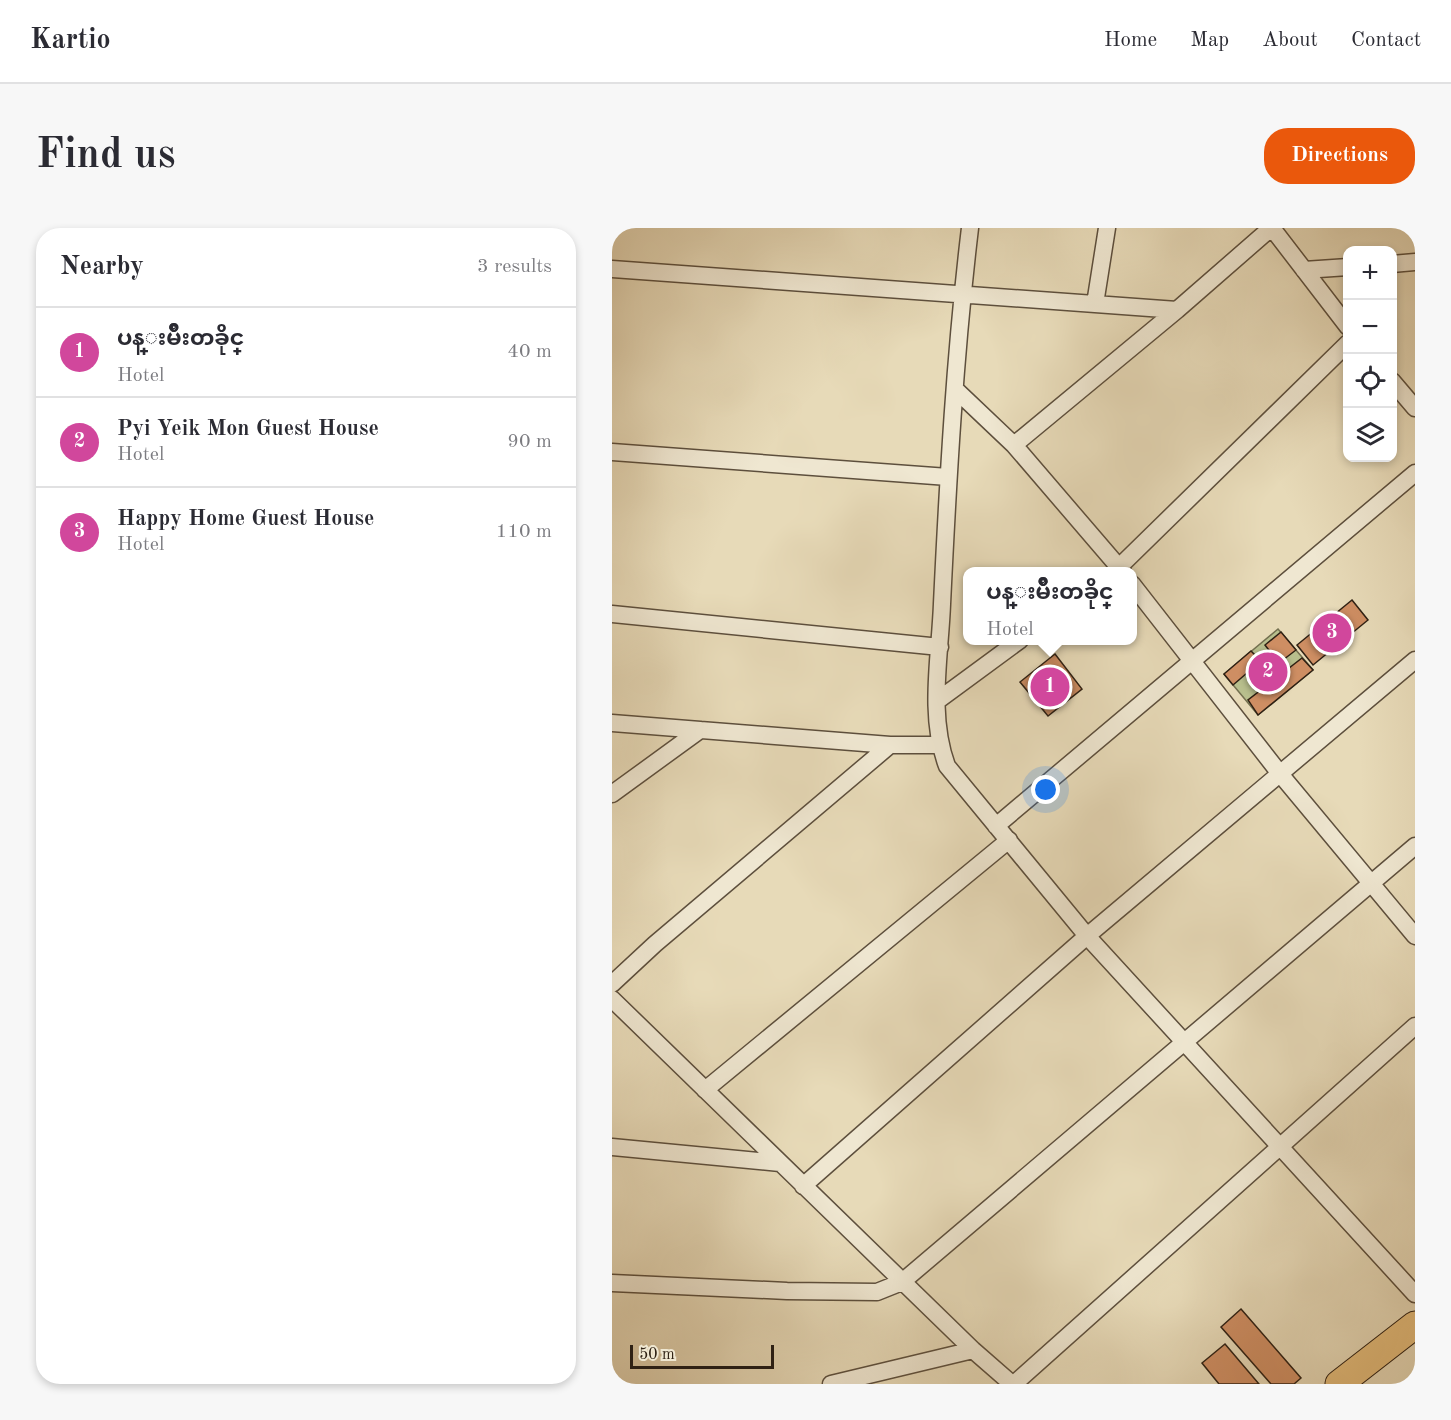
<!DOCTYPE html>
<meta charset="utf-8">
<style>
:root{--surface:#fff;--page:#f7f7f7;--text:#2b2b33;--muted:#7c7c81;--line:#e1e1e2;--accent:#ea580c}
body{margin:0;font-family:"Old Standard TT","Noto Sans Myanmar",serif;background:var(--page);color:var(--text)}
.controls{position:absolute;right:18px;top:18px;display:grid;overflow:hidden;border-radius:12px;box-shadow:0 3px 9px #0003}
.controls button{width:54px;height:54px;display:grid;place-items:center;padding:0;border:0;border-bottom:2px solid var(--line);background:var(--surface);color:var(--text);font:30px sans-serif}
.scale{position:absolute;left:18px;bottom:15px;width:144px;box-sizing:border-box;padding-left:6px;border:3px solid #2f2114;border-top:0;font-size:16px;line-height:21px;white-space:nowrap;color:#2f2114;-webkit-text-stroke:4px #efe7d1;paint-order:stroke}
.you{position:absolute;left:434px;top:562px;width:21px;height:21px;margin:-15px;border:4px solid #fff;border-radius:50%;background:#1a73e8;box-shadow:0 0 0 9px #1a73e833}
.badge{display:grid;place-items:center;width:39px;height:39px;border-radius:50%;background:var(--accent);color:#fff;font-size:20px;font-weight:700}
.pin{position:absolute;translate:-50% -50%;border:3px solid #fff;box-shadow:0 2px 6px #0006}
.popup{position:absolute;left:351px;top:339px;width:174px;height:78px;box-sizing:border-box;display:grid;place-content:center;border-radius:12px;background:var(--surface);filter:drop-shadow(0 2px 4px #0005);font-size:20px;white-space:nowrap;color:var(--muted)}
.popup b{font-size:22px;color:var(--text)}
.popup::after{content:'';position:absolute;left:50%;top:100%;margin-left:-12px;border:12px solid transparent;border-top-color:var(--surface)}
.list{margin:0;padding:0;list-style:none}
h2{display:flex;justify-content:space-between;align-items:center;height:78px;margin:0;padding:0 24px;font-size:26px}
h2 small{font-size:20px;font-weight:400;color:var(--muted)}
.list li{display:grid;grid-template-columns:39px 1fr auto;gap:18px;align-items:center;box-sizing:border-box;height:90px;padding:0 24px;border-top:2px solid var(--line)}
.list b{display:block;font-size:22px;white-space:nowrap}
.list p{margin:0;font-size:20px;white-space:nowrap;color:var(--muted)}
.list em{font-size:20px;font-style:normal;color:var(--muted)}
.icon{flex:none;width:33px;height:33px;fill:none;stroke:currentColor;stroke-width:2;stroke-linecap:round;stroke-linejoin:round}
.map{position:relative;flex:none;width:803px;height:1156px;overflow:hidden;border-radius:24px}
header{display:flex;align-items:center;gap:36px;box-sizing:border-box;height:84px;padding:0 30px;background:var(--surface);border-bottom:2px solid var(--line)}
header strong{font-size:28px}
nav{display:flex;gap:33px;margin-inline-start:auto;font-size:21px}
.intro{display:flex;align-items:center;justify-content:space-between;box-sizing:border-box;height:144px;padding:0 36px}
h1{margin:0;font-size:42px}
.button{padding:15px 27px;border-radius:24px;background:var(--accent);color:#fff;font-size:21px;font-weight:700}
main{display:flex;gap:36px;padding:0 36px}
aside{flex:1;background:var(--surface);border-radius:24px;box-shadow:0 3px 9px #0003}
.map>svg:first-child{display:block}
.green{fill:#b8bf8d;stroke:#747050;stroke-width:1.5}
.building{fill:#ce8e63;stroke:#2f2114;stroke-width:1.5}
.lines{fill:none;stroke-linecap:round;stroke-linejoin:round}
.minor-casing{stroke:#5d4f3d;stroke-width:19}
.trunk-casing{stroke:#2f2114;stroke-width:29}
.minor{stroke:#efe7d1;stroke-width:16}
.trunk{stroke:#e4bd7c;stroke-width:27}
</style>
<header>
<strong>Kartio</strong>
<nav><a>Home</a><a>Map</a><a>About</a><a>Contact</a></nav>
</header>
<div class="intro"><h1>Find us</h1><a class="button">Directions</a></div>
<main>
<aside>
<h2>Nearby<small>3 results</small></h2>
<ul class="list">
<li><span class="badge" style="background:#d1479c">1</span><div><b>ပန္းမ်ိဳးတခိုင္</b><p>Hotel</p></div><em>40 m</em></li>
<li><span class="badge" style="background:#d1479c">2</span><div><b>Pyi Yeik Mon Guest House</b><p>Hotel</p></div><em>90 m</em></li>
<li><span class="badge" style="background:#d1479c">3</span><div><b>Happy Home Guest House</b><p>Hotel</p></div><em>110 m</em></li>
</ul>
</aside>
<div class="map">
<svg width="803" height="1156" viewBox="0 0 803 1156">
<rect width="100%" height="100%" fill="#e7dab8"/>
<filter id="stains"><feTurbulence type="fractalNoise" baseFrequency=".00333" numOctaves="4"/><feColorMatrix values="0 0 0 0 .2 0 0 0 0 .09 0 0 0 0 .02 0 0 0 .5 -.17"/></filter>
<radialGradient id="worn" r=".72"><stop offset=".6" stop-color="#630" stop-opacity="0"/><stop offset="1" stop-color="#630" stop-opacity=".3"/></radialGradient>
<path class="green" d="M666 401 701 442 646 487 612 446Z"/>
<path class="building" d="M740 372 756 392 701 437 685 417Z
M669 404 684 422 667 435 653 417Z
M639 423 649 433 621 457 612 446Z
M443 426 470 461 436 488 408 454Z
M690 430 701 442 646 487 636 472Z
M629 1081 689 1150 682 1156H659L609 1099Z
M613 1116 647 1156H607L590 1135Z"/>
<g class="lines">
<g class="minor-casing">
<path id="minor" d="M358 0C343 125 336 251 330 376 328 429 316 487 335 538L475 708 803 1066
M660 0 736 99
M780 36 803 34
M0 41 565 82
M692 42 736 39
M483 76 495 0
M780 153 803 180
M344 162 402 217 511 344
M402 217 565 82 659 0
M0 224 336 249
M502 344 736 115
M520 356 669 547 803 708
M0 386 328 419
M325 473 408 412
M0 495 278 517H327
M0 566 88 502
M384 598 803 245
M0 756 43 716 278 517
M0 771 361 1122 400 1156
M93 862 397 612
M0 919 168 935
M191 958 475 708 803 432
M0 1055 175 1063 265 1064 290 1054 803 618
M219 1156 361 1122
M402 1156 803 798"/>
</g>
<g class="trunk-casing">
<path id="trunk" d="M727 1156 803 1097"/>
</g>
<use href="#minor" class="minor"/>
<use href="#trunk" class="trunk"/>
</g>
<rect width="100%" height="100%" filter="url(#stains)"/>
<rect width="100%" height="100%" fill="url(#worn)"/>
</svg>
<div class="controls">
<button>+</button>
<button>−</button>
<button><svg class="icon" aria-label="locate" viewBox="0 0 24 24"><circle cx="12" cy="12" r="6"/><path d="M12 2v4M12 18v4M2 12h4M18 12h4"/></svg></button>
<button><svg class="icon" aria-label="layers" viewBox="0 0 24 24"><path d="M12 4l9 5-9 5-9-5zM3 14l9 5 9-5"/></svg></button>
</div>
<div class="scale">50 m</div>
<div class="you"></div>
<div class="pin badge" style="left:438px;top:459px;background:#d1479c">1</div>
<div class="popup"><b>ပန္းမ်ိဳးတခိုင္</b>Hotel</div>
<div class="pin badge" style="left:656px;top:444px;background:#d1479c">2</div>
<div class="pin badge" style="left:720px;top:405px;background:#d1479c">3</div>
</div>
</main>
